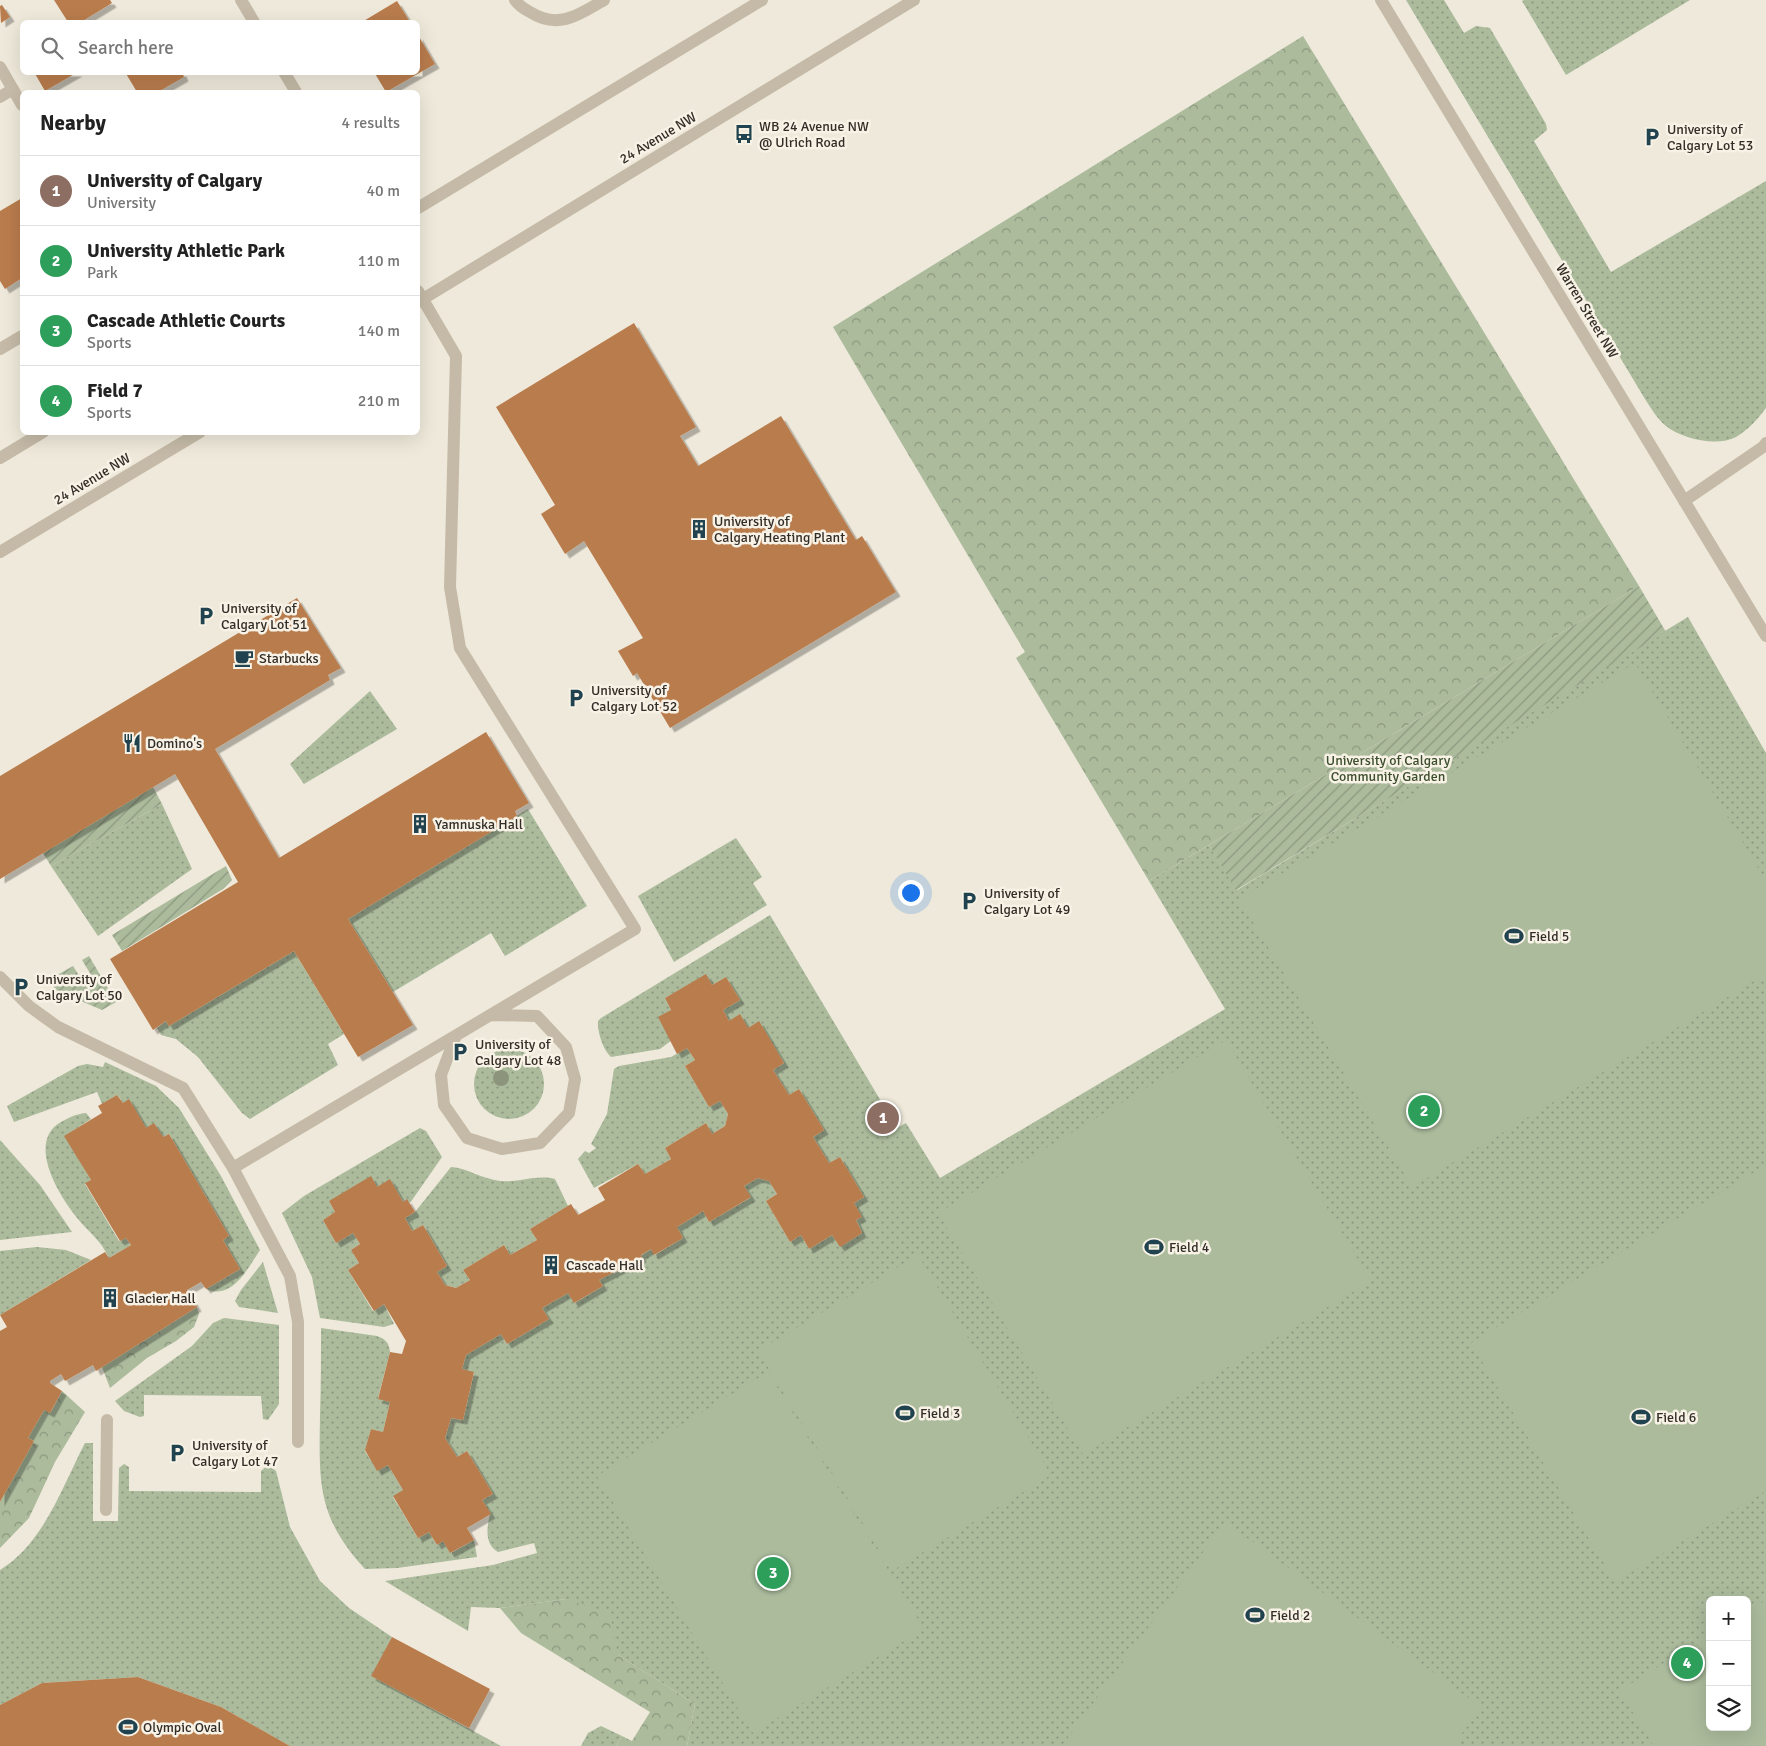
<!DOCTYPE html>
<meta charset="utf-8">
<style>
:root{--surface:#fff;--page:#f6f6f6;--text:#222;--muted:#767676;--line:#e0e0e0;--accent:#21434f}
body{margin:0;font-family:Signika,sans-serif;background:var(--page);color:var(--text)}
.controls{position:absolute;right:15px;bottom:15px;display:grid;overflow:hidden;border-radius:8px;box-shadow:0 5px 20px #0002}
.controls button{width:45px;height:45px;display:grid;place-items:center;padding:0;border:0;border-bottom:1px solid var(--line);background:var(--surface);color:var(--text);font:25px sans-serif}
.you{position:absolute;left:910px;top:892px;width:18px;height:18px;margin:-12px;border:4px solid #fff;border-radius:50%;background:#1a73e8;box-shadow:0 0 0 8px #1a73e833}
.badge{display:grid;place-items:center;width:32px;height:32px;border-radius:50%;background:var(--accent);color:#fff;font-size:16px;font-weight:700}
.pin{position:absolute;translate:-50% -50%;border:2px solid #fff;box-shadow:0 1px 5px #0006}
.list{margin:0;padding:0;list-style:none}
h2{display:flex;justify-content:space-between;align-items:center;height:65px;margin:0;padding:0 20px;font-size:21px}
h2 small{font-size:16px;font-weight:400;color:var(--muted)}
.list li{display:grid;grid-template-columns:32px 1fr auto;gap:15px;align-items:center;box-sizing:border-box;height:70px;padding:0 20px;border-top:1px solid var(--line)}
.list b{display:block;font-size:19px;white-space:nowrap}
.list p{margin:0;font-size:16px;white-space:nowrap;color:var(--muted)}
.list em{font-size:16px;font-style:normal;color:var(--muted)}
.icon{flex:none;width:28px;height:28px;fill:none;stroke:currentColor;stroke-width:2;stroke-linecap:round;stroke-linejoin:round}
.map{position:relative;flex:none;width:1766px;height:1746px;overflow:hidden}
.search{position:absolute;background:var(--surface);box-shadow:0 5px 20px #0002;left:20px;top:20px;width:400px;height:55px;display:flex;align-items:center;gap:12px;box-sizing:border-box;padding:0 18px;border-radius:8px;color:var(--muted);font-size:19px}
.panel{position:absolute;background:var(--surface);box-shadow:0 5px 20px #0002;left:20px;top:90px;width:400px;height:345px;border-radius:8px}
.map>svg:first-child{display:block}
.grass{fill:url(#grass-dots);fill-rule:evenodd}
.forest{fill:url(#forest-crowns)}
.garden{fill:url(#garden-furrows)}
.pitch{fill:#abbb9c}
.building{fill:#b97c4d;filter:url(#shadow)}
.lines{fill:none;stroke-linecap:round;stroke-linejoin:round}
.minor{stroke:#c5baa7;stroke-width:12}
.tree{fill:#8c947b}
.labels{text-anchor:middle;dominant-baseline:central;stroke-width:5;stroke-linejoin:round;paint-order:stroke}
.poi-label{font-size:14px;fill:#322d27;stroke:#f7f2e5;text-anchor:start}
.street-label{font-size:14px;fill:#322d27;stroke:#f7f2e5}
.park-label{font-size:14px;fill:#3c4e2d;stroke:#f7f2e5}
</style>
<div class="map">
<svg width="1766" height="1746" viewBox="0 0 1766 1746">
<defs>
<pattern id="grass-dots" width="8" height="8" patternUnits="userSpaceOnUse" patternTransform="scale(1.25)"><rect width="8" height="8" fill="#abbb9c"/><path d="M2 2h.1M6 6h.1" fill="none" stroke="#8c987f" stroke-width="1.8" stroke-linecap="round"/></pattern>
<pattern id="forest-crowns" width="20" height="18" patternUnits="userSpaceOnUse" patternTransform="scale(1.25)"><rect width="20" height="18" fill="#abbb9c"/><path d="M2 6a3 3 0 1 1 6 0M12 15a3 3 0 1 1 6 0" fill="none" stroke="#8c987f"/></pattern>
<pattern id="garden-furrows" width="10" height="10" patternUnits="userSpaceOnUse" patternTransform="scale(1.25)"><rect width="10" height="10" fill="#abbb9c"/><path d="M-1 1l2-2M0 10L10 0M9 11l2-2" fill="none" stroke="#8c987f"/></pattern>
<filter id="shadow"><feDropShadow dx="4.5" dy="4.5" stdDeviation="0" flood-color="#0004"/></filter>
</defs>
<rect width="100%" height="100%" fill="#eee9da"/>
<path class="grass" d="M1406 0H1444L1464 33 1476 26 1490 28 1546 124 1547 130 1534 141 1611 272 1766 181V408C1757 420 1749 429 1736 437 1717 447 1682 439 1666 426 1658 420 1651 408 1645 399Z
M1524 0H1690L1566 75 1522 1Z
M1688 617 1766 753V1746H687L695 1704 618 1655 566 1599 500 1608 471 1607 468 1631 385 1581 493 1565 537 1553 534 1543 498 1552C484 1544 487 1527 490 1514L482 1500 493 1494 467 1451 457 1457 445 1438 451 1418 463 1420 474 1373 462 1369 466 1355 501 1334 507 1344 549 1319 542 1308 568 1293 575 1303 603 1286 599 1280 613 1272 614 1274 651 1249 655 1255 683 1238 677 1227 703 1211 709 1222 750 1198 744 1186 758 1178 769 1181 777 1194 766 1201 790 1242 801 1235 809 1249 832 1235 840 1246 862 1233 856 1220 861 1217 854 1203 864 1197 840 1157 829 1163 813 1137 824 1130 799 1089 789 1095 773 1070 784 1063 758 1022 748 1028 729 1021 723 1010 740 1000 726 977 712 985 706 975 665 998 671 1010 659 1018 672 1040 660 1049 611 1057C603 1050 597 1031 598 1021L601 1018 770 915 897 1128 906 1123 940 1178 1225 1009 1149 881 1209 845 1237 890ZM1710 1600H1747V1727H1710Z
M370 691 397 729 304 784 290 764Z
M162 804 192 869 98 936 51 866Z
M528 809 587 906 505 956 491 933 393 992 348 919Z
M736 838 762 877 753 883 767 905 674 962 638 896Z
M294 951 344 1034 328 1044 338 1065 250 1119 242 1113 198 1057 176 1039 161 1035 157 1028 166 1021 169 1026Z
M687 1048 695 1060 685 1066 709 1107 720 1101 728 1114 725 1126 712 1134 706 1123 665 1148 671 1159 645 1174 638 1164 594 1188 578 1159 585 1151 589 1153 596 1148 591 1144 607 1114 614 1069 619 1066 671 1057Z
M474 1084a35 35 0 1 1 70 0a35 35 0 1 1-70 0Z
M105 1062 156 1086 179 1108 221 1176 260 1250C248 1268 232 1301 206 1289L240 1269 223 1240 229 1236 169 1134 163 1137 146 1128 117 1095 102 1104 97 1092 14 1122 7 1106 78 1066 87 1064 103 1067Z
M86 1113 91 1119 65 1136 91 1180 85 1184 119 1241 126 1238 131 1245 109 1258C106 1253 103 1246 99 1242 90 1231 79 1222 71 1210 54 1187 29 1140 61 1122 70 1117 76 1114 86 1113Z
M420 1128 426 1131 442 1157 410 1203 407 1200 403 1202 390 1180 377 1187 329 1201 335 1212 323 1220 336 1243 353 1233 360 1244 351 1250 359 1263 348 1270 373 1311 384 1304 394 1324 384 1327 320 1318 312 1277 282 1213 304 1196Z
M0 1140 40 1185 72 1232 0 1240Z
M451 1167C467 1168 482 1179 500 1181 519 1183 536 1174 555 1179L568 1206 530 1229 537 1240 510 1255 504 1245 463 1270 470 1280 456 1288 445 1285 437 1272 447 1266 423 1225 412 1231 405 1218 415 1212Z
M37 1247 66 1250 91 1260 0 1315V1251Z
M263 1262 278 1313 239 1307 235 1301 241 1290Z
M224 1318 279 1325V1404L268 1420 263 1419 261 1396 144 1395V1416L140 1417 124 1411 115 1401 192 1346 213 1323Z
M321 1328 377 1336C385 1339 389 1342 390 1352L378 1398 390 1402 383 1432 371 1429 365 1451 377 1470 388 1465 403 1490 393 1497 418 1538 429 1532 437 1545 443 1541 451 1553 474 1540 477 1557 397 1568 365 1569C317 1517 319 1482 320 1416 321 1387 321 1357 321 1328Z
M85 1443H93V1521H118L119 1468 124 1464 129 1467V1491L261 1492V1471L268 1465 276 1471 290 1527 320 1581 349 1608 392 1637 372 1676 501 1746H290L221 1707 138 1677 42 1683 0 1705V1570C44 1543 62 1487 85 1443Z
M601 1726 622 1736 616 1746H581L588 1733Z"/>
<path class="forest" d="M1303 36 1639 586 1149 881 1016 658 1025 652 833 327Z
M197 1307 199 1314 194 1327 176 1341 147 1358 110 1388 102 1367Z
M62 1391 85 1412 55 1462 29 1518 0 1548V1502L34 1441 28 1438 44 1410 51 1412Z
M566 1599 610 1613 618 1655 695 1704 687 1746H616L622 1736 632 1741 650 1712 521 1633 500 1608Z"/>
<path class="garden" d="M1639 586 1666 632 1236 890 1209 845Z
M153 787 162 804 51 866 43 853Z
M226 866 232 880 223 889 122 951 112 935Z
M89 956 116 1002 102 1010 53 989 59 974 73 966 87 988 96 983 82 960Z"/>
<path class="pitch" d="M1635 663 1766 881V974L1412 1187 1239 899Z
M1226 1040 1371 1281 1083 1454 938 1213Z
M1766 1165V1491L1615 1582 1471 1343Z
M918 1255 1051 1475 892 1571 758 1351Z
M768 1372 924 1629 753 1733 597 1476Z
M1225 1522 1481 1707 1453 1746H1062Z
M1766 1600V1746H1654L1619 1691 1710 1635V1727H1747V1611Z"/>
<path class="building" d="M54 0H110L112 3 81 22H68Z
M397 1 410 22H362Z
M2 5 10 17 1 23 0 6Z
M418 35 435 64 386 92 374 72H418Z
M34 72H78L45 91Z
M125 72H182L184 77 158 92H137Z
M22 198V278L5 289 0 281V211Z
M634 323 696 427 680 436 698 466 781 416 856 540 862 536 896 592 670 728 637 673 633 676 618 651 643 638 584 541 565 554 541 514 555 505 496 407Z
M297 598 341 668 328 675 330 680 215 749 279 858 486 732 529 803 515 811 517 816 348 919 413 1025 358 1057 294 951 169 1026 166 1021 153 1030 110 959 238 882 175 774 0 879V776Z
M706 974 712 985 726 977 740 1000 723 1010 729 1021 740 1014 748 1028 759 1021 784 1063 773 1070 789 1095 799 1089 824 1130 813 1137 829 1163 840 1157 864 1197 854 1203 862 1217 856 1220 862 1233 840 1247 832 1235 809 1249 801 1235 790 1242 766 1201 777 1194 769 1181 758 1178 744 1186 751 1197 709 1222 703 1211 677 1227 683 1238 654 1255 651 1249 641 1255 642 1258 599 1280 603 1286 574 1303 568 1293 542 1308 549 1319 507 1344 501 1334 466 1355 462 1369 474 1372 463 1420 451 1418 445 1438 457 1457 467 1451 493 1494 482 1500 491 1514 467 1528 474 1540 450 1553 443 1541 437 1545 429 1532 418 1538 393 1496 403 1490 388 1465 377 1471 365 1450 371 1429 383 1432 390 1402 378 1399 390 1352 402 1354 406 1341 384 1304 374 1311 348 1270 359 1263 351 1250 360 1244 353 1233 336 1243 323 1220 335 1212 329 1201 371 1176 377 1187 390 1179 403 1202 407 1199 415 1212 405 1218 412 1231 423 1225 447 1266 437 1272 445 1285 456 1288 470 1280 463 1270 504 1245 510 1255 537 1240 530 1229 571 1204 578 1215 605 1200 598 1188 638 1164 645 1174 671 1159 665 1148 706 1123 712 1134 725 1126 728 1114 720 1101 709 1107 685 1066 695 1060 687 1048 677 1054 658 1017 671 1010 665 998Z
M117 1095 123 1103 129 1099 146 1128 154 1123 163 1137 169 1134 229 1236 223 1240 240 1269 206 1289 201 1282 187 1290 197 1307 96 1371 93 1365 65 1381 61 1374 50 1381V1383L62 1391 50 1413 44 1410 28 1438 34 1441 0 1502V1331L7 1327 0 1315 105 1252 109 1258 131 1245 126 1238 120 1241 85 1183 91 1180 64 1136 102 1113 98 1106Z
M392 1637 490 1689 469 1728 371 1676Z
M138 1677 221 1707 290 1746H0V1705L42 1683Z"/>
<g class="lines">
<path class="minor" d="M241 0 254 22
M515 0C519 6 524 9 530 12 558 30 579 15 604 0
M1381 0 1766 636
M0 67 22 105
M284 72 296 92
M0 97 13 89
M418 208 762 0
M418 302 914 0
M0 349 22 336
M0 458 43 432
M1684 501 1763 447 1766 443
M0 552 200 432
M0 977 29 1006 58 1027 183 1088 233 1168
M455 1038 441 1075 444 1105 467 1138 502 1149 540 1143 569 1113 575 1079 566 1047 537 1016 491 1015
M298 1442V1322L290 1276 233 1168 635 929 460 648 450 587 456 356 418 291
M106 1510 107 1420"/>
</g>
<circle class="tree" cx="501" cy="1078" r="8"/>
<defs>
<g id="bus-bare" transform="scale(1.5)"><path d="M-5-6H5V4H4V6H2V4H-2V6H-4V4H-5ZM-3.5-4V0h7V-4ZM-3.5 1.2v1.5H-2V1.2ZM2 1.2v1.5H3.5V1.2Z" fill="#21434f" stroke="#f7f2e5" stroke-width="2.5" paint-order="stroke"/></g>
<g id="parking-bare" transform="scale(1.5)"><path d="M-3.5-5.5H1a3.5 3.5 0 0 1 0 7H-1V5.5H-3.5ZM-1-3.4V-.6H.8a1.4 1.4 0 0 0 0-2.8Z" fill="#21434f" stroke="#f7f2e5" stroke-width="2.5" paint-order="stroke"/></g>
<g id="building-bare" transform="scale(1.5)"><path d="M-4-6H4V6H1V3H-1V6H-4ZM-2.5-4.3h1.7v1.8h-1.7ZM.8-4.3h1.7v1.8H.8ZM-2.5-1h1.7V.8h-1.7ZM.8-1h1.7V.8H.8Z" fill="#21434f" stroke="#f7f2e5" stroke-width="2.5" paint-order="stroke"/></g>
<g id="cafe-bare" transform="scale(1.5)"><path d="M-5.5-4.5H6V0H3Q3 3.5 0 3.5H-2.5Q-5.5 3.5-5.5 0ZM3-3.2v2h1.7v-2ZM-6 4.5H4V6H-6Z" fill="#21434f" stroke="#f7f2e5" stroke-width="2.5" paint-order="stroke"/></g>
<g id="restaurant-bare" transform="scale(1.5)"><path d="M-5-6h1v4h1v-4h1v4h1v-4h1v5L-1.5 .5V6h-2V.5L-5-1ZM5-6V6H3V1.5H1.5Q1.5-4 5-6Z" fill="#21434f" stroke="#f7f2e5" stroke-width="2.5" paint-order="stroke"/></g>
<g id="stadium-bare" transform="scale(1.5)"><path d="M0-5a6.5 5 0 1 0 0 10a6.5 5 0 1 0 0-10ZM-3.5-1.8h7v3.6h-7Z" fill="#21434f" stroke="#f7f2e5" stroke-width="2.5" paint-order="stroke"/></g>
</defs>
<g fill-rule="evenodd">
<use href="#bus-bare" x="744" y="134"/>
<use href="#parking-bare" x="1652" y="137"/>
<use href="#building-bare" x="699" y="529"/>
<use href="#parking-bare" x="206" y="616"/>
<use href="#cafe-bare" x="244" y="658"/>
<use href="#parking-bare" x="576" y="698"/>
<use href="#restaurant-bare" x="132" y="743"/>
<use href="#building-bare" x="420" y="824"/>
<use href="#parking-bare" x="969" y="901"/>
<use href="#stadium-bare" x="1514" y="936"/>
<use href="#parking-bare" x="21" y="987"/>
<use href="#parking-bare" x="460" y="1052"/>
<use href="#stadium-bare" x="1154" y="1247"/>
<use href="#building-bare" x="551" y="1265"/>
<use href="#building-bare" x="110" y="1298"/>
<use href="#stadium-bare" x="905" y="1413"/>
<use href="#stadium-bare" x="1641" y="1417"/>
<use href="#parking-bare" x="177" y="1453"/>
<use href="#stadium-bare" x="1255" y="1615"/>
<use href="#stadium-bare" x="128" y="1727"/>
</g>
<g class="labels">
<g class="poi-label">
<text x="759" y="126">WB 24 Avenue NW<tspan x="759" dy="16">@ Ulrich Road</tspan></text>
<text x="1667" y="129">University of<tspan x="1667" dy="16">Calgary Lot 53</tspan></text>
<text x="714" y="521">University of<tspan x="714" dy="16">Calgary Heating Plant</tspan></text>
<text x="221" y="608">University of<tspan x="221" dy="16">Calgary Lot 51</tspan></text>
<text x="259" y="658">Starbucks</text>
<text x="591" y="690">University of<tspan x="591" dy="16">Calgary Lot 52</tspan></text>
<text x="147" y="743">Domino's</text>
<text x="435" y="824">Yamnuska Hall</text>
<text x="984" y="893">University of<tspan x="984" dy="16">Calgary Lot 49</tspan></text>
<text x="1529" y="936">Field 5</text>
<text x="36" y="979">University of<tspan x="36" dy="16">Calgary Lot 50</tspan></text>
<text x="475" y="1044">University of<tspan x="475" dy="16">Calgary Lot 48</tspan></text>
<text x="1169" y="1247">Field 4</text>
<text x="566" y="1265">Cascade Hall</text>
<text x="125" y="1298">Glacier Hall</text>
<text x="920" y="1413">Field 3</text>
<text x="1656" y="1417">Field 6</text>
<text x="192" y="1445">University of<tspan x="192" dy="16">Calgary Lot 47</tspan></text>
<text x="1270" y="1615">Field 2</text>
<text x="143" y="1727">Olympic Oval</text>
</g>
<g class="street-label">
<text transform="translate(658 138) rotate(-31)">24 Avenue NW</text>
<text transform="translate(1587 311) rotate(59)">Warren Street NW</text>
<text transform="translate(92 479) rotate(-31)">24 Avenue NW</text>
</g>
<g class="park-label">
<text x="1388" y="760">University of Calgary<tspan x="1388" dy="16">Community Garden</tspan></text>
</g>
</g>
</svg>
<div class="controls">
<button>+</button>
<button>−</button>
<button><svg class="icon" aria-label="layers" viewBox="0 0 24 24"><path d="M12 4l9 5-9 5-9-5zM3 14l9 5 9-5"/></svg></button>
</div>
<div class="you"></div>
<div class="pin badge" style="left:883px;top:1118px;background:#8d6e63">1</div>
<div class="pin badge" style="left:1424px;top:1111px;background:#2e9e5b">2</div>
<div class="pin badge" style="left:773px;top:1573px;background:#2e9e5b">3</div>
<div class="pin badge" style="left:1687px;top:1663px;background:#2e9e5b">4</div>
<div class="search"><svg class="icon" aria-label="search" viewBox="0 0 24 24"><circle cx="10" cy="10" r="6"/><path d="M15 15l6 6"/></svg>Search here</div>
<section class="panel">
<h2>Nearby<small>4 results</small></h2>
<ul class="list">
<li><span class="badge" style="background:#8d6e63">1</span><div><b>University of Calgary</b><p>University</p></div><em>40 m</em></li>
<li><span class="badge" style="background:#2e9e5b">2</span><div><b>University Athletic Park</b><p>Park</p></div><em>110 m</em></li>
<li><span class="badge" style="background:#2e9e5b">3</span><div><b>Cascade Athletic Courts</b><p>Sports</p></div><em>140 m</em></li>
<li><span class="badge" style="background:#2e9e5b">4</span><div><b>Field 7</b><p>Sports</p></div><em>210 m</em></li>
</ul>
</section>
</div>
